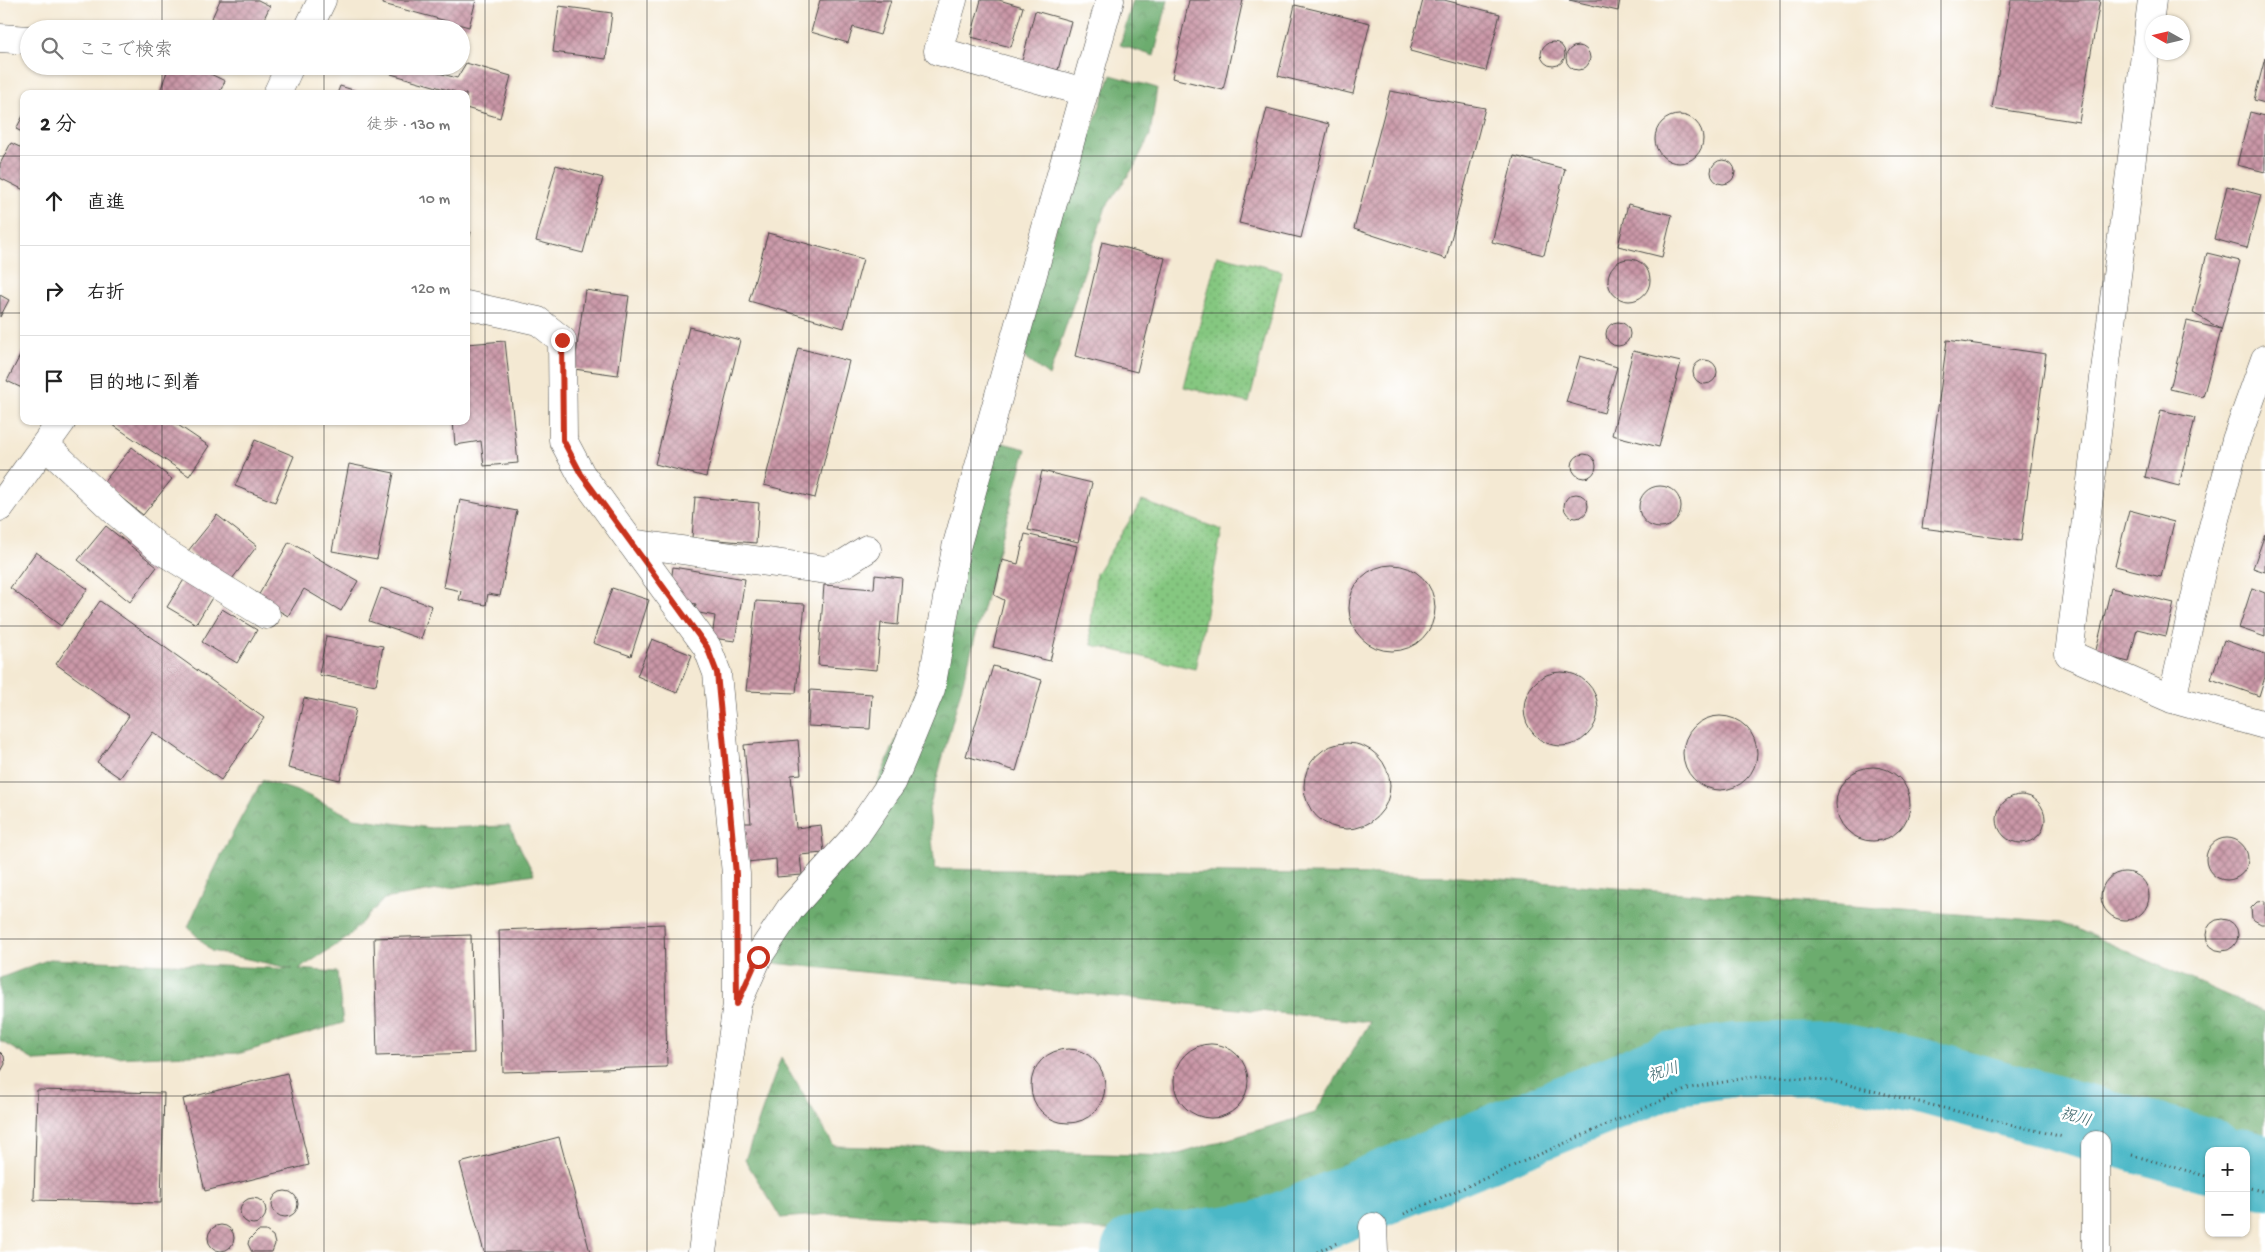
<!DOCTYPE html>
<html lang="ja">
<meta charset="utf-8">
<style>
:root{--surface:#fff;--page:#f2f2f2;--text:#222;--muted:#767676;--line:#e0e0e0}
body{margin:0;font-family:"Gochi Hand","Klee One",sans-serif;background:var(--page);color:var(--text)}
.controls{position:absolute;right:15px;bottom:15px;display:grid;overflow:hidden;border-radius:10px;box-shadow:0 1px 4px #0004}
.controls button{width:45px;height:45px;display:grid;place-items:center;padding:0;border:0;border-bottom:1px solid var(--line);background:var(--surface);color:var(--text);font:25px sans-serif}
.compass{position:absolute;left:2145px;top:15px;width:45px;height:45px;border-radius:50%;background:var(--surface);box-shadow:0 1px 4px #0004;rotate:278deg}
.stop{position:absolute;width:15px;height:15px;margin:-11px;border:4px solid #c8321e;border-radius:50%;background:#fff}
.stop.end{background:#c8321e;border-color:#fff;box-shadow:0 1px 5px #0008}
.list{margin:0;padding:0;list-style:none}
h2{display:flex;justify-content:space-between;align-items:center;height:65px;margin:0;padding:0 20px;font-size:21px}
h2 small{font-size:16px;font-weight:400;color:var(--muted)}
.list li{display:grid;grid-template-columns:32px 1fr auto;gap:15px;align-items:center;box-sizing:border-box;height:90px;padding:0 20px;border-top:1px solid var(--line)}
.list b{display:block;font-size:19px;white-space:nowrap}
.list em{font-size:16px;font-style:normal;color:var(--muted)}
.icon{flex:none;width:28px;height:28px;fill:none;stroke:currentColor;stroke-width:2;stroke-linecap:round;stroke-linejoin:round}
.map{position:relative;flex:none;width:2265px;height:1252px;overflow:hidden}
.search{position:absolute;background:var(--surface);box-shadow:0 1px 4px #0004;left:20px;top:20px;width:450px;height:55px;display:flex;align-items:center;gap:12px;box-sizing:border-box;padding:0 18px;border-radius:28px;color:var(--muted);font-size:19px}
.panel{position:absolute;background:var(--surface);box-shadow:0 1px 4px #0004;left:20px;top:90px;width:450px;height:335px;border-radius:10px}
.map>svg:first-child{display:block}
.grass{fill:url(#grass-dots);stroke:#587956}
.forest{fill:url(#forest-crowns);stroke:#4c6c4c}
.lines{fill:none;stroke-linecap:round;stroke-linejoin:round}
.river{stroke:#4cb8c7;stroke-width:74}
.building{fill:url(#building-cross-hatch)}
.minor-casing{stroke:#494844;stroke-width:29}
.path{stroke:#494844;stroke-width:3;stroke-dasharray:1 4;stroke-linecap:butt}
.minor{stroke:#fff;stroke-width:28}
.route{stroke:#c8321e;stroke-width:6}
.grid{fill:none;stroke:#2b2b2b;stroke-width:1;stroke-opacity:0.55}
.labels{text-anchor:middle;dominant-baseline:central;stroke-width:5;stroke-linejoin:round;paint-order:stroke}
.water-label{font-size:16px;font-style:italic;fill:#386369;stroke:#fff}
</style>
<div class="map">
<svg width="2265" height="1252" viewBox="0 0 2265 1252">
<defs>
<pattern id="grass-dots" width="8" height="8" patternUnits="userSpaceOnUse" patternTransform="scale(1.25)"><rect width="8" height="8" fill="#85c780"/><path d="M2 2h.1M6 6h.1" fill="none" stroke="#6da269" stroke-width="1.8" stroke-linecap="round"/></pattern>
<pattern id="forest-crowns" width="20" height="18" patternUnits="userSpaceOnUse" patternTransform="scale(1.25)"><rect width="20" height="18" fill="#6cac6e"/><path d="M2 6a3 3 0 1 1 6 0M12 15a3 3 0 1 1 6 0" fill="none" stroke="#598c5b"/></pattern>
<pattern id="building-cross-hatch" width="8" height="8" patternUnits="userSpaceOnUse" patternTransform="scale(1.25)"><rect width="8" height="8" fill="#ca97a7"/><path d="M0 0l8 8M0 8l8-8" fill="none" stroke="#a47b88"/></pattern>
</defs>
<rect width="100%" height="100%" fill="#fff"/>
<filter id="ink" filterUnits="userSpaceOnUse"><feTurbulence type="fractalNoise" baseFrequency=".02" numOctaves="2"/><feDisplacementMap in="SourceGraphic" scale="10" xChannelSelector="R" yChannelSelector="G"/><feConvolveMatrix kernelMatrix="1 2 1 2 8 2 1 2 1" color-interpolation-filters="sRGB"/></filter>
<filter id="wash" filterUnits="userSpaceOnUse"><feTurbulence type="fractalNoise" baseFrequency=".0096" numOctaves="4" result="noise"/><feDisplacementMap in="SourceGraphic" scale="20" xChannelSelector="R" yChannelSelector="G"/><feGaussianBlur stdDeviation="1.12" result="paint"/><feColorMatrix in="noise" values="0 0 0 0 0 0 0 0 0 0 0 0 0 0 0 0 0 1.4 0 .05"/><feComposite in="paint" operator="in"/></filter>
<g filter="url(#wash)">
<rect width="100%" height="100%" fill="#f4e9d3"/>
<path class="grass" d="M1217 255 1282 271 1249 403 1184 387Z
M1142 501 1222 530 1195 669 1092 645 1090 631 1096 574Z"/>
<path class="forest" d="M1133 0H1168L1154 56 1120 45Z
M1111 75 1157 88 1150 135 1134 167 1106 207 1049 376 1012 348Z
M995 441 1026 449 929 808 935 869 1460 876 2061 922 2265 1012V1171L2246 1166V1151H2209V1155L1921 1076 1711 1039 1383 1188 1261 1238 1025 1226 843 1213 781 1218 745 1160 781 1057 834 1146 1172 1156 1315 1113 1370 1022 762 962 854 838 919 686Z
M263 780 303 793 354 818 431 828 509 826 534 874 384 899 346 939 299 969 337 972 343 1023 241 1053 35 1061 0 1041V978L50 959 293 969 211 951 188 927C210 877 234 827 263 780Z"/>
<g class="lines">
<path class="river" d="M2246 1166 2265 1171
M1138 1252 1189 1248 1261 1238 1672 1069 1734 1060 1829 1058 1921 1076 2209 1155"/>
</g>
<g id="blocks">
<path class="building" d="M220 0H258L270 6 259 29H235L212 18Z
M384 0H476L469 27 383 4Z
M820 0H891L880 35 853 27 848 43 811 32Z
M981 0H999L1023 7 1011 47 971 37Z
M1189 0H1243L1223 90 1172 78Z
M1423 0H1444L1500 14 1486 71 1410 51Z
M1569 0H1620L1618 11Z
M2011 0H2100L2079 122 1992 108Z
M1295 5 1370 23 1353 94 1278 76Z
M559 6 612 13 606 59 553 52Z
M1035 11 1071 21 1058 70 1022 61Z
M1541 54a12 12 0 1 1 24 0a12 12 0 1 1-24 0Z
M1566 58a12 12 0 1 1 24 0a12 12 0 1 1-24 0Z
M2265 58V103L2254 100Z
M466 63 511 76 500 118 466 108V94H454L455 92 391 74 393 66H436L435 72 457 78Z
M169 66H194L225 81 219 94H159Z
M340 86 363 93V94H337Z
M1390 91 1485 108 1446 259 1354 229Z
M1267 108 1329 124 1301 238 1239 223Z
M2250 112 2265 116V172L2237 165Z
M24 114V133L16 129Z
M1655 139a24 24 0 1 1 48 0a24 24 0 1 1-48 0Z
M11 143 24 149V190L0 178V164Z
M1514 156 1565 169 1544 255 1492 242Z
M1711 172a12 12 0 1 1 24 0a12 12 0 1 1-24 0Z
M556 165 603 178 583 253 536 241Z
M2227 186 2261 195 2247 248 2214 239Z
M1628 204 1672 215 1662 257 1618 246Z
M466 231 471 232 467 247H466Z
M768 233 863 259 844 328 749 301Z
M1102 242 1165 258 1137 372 1075 356Z
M2207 253 2240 261 2203 397 2170 389 2187 321 2221 329 2193 313Z
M1608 280a21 21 0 1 1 42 0a21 21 0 1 1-42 0Z
M585 290 629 296 618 375 574 369Z
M0 295 9 300 0 317Z
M1606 334a12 12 0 1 1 24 0a12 12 0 1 1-24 0Z
M689 327 740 340 706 477 655 464Z
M1947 340 2046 354 2021 541 1922 528Z
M505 341 518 463 484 466 481 441 455 445 453 421H466V344Z
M24 348V389L7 381Z
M798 348 849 361 815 498 764 485Z
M1633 351 1681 362 1659 447 1612 435Z
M1580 356 1617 367 1604 413 1566 402Z
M1693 372a12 12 0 1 1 24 0a12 12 0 1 1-24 0Z
M2161 410 2195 418 2179 486 2145 477Z
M107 421H172L209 446 189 476Z
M255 440 294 456 275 502 235 486Z
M132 447 172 479 143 515 103 483Z
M1572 466a12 12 0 1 1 24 0a12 12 0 1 1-24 0Z
M349 464 394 473 377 559 332 551Z
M1042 471 1092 483 1078 542 1028 530Z
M1639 507a21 21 0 1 1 42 0a21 21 0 1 1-42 0Z
M1564 506a12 12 0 1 1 24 0a12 12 0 1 1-24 0Z
M695 497 759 503 756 543 692 538Z
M460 500 517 511 500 596 488 594 486 605 459 600 461 591 443 587Z
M2129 510 2174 522 2161 577 2115 566Z
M217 515 257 546 229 583 188 551Z
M106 526 157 567 130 602 78 560Z
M1025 534 1077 546 1050 661 993 647 1004 600 994 595 1002 560 1018 564Z
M2265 534V572L2253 568Z
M289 542 358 581 341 611 304 589 288 616 257 598Z
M36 552 88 589 61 626 10 588Z
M1349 608a43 43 0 1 1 86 0a43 43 0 1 1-86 0Z
M673 567 745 579 735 641 712 638 715 616 694 612 696 604 681 601 670 590Z
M875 575 902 578 898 625 881 623 877 670 818 665 824 585 874 589Z
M185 578 213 596 196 624 167 607Z
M381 588 432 606 421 639 369 621Z
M612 588 649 600 631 656 593 643Z
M2111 588 2174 603 2166 636 2137 629 2129 662 2095 654Z
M2252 588 2265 593V637L2239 628Z
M100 601 264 718 221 780 153 732 120 778 97 762 129 716 56 664Z
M756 601 805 604 796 693 746 691Z
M222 609 257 630 237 663 202 642Z
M326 636 383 646 376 685 319 675Z
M652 639 692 655 677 693 637 676Z
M2224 640 2265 654V677L2259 696 2211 679Z
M993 666 1042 680 1016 771 966 756Z
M1524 709a37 37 0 1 1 74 0a37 37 0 1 1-74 0Z
M810 690 872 694 870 729 808 726Z
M304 698 356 709 340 780 288 768Z
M1683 753a37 37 0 1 1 74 0a37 37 0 1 1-74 0Z
M798 740 801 774 791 775 796 828 821 825 824 853 800 855 802 875 777 877 776 859 747 862 744 823H751L744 745Z
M1304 786a43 43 0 1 1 86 0a43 43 0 1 1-86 0Z
M1836 804a37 37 0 1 1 74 0a37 37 0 1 1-74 0Z
M1997 819a24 24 0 1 1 48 0a24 24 0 1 1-48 0Z
M2206 859a21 21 0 1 1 42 0a21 21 0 1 1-42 0Z
M2101 896a24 24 0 1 1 48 0a24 24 0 1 1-48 0Z
M2265 901V924H2261L2252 919 2251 908 2257 902Z
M2206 935a16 16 0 1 1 32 0a16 16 0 1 1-32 0Z
M664 924 667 1067 503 1072 499 930Z
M471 935 474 1053 377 1056 374 938Z
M1174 1081a37 37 0 1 1 74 0a37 37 0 1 1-74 0Z
M1031 1086a37 37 0 1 1 74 0a37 37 0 1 1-74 0Z
M0 1052 4 1056 5 1064 0 1073Z
M287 1073 309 1165 205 1191 183 1099Z
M37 1090 164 1093 161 1203 34 1200Z
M559 1137 590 1252H484L460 1163Z
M272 1204a13 13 0 1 1 26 0a13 13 0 1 1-26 0Z
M240 1211a13 13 0 1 1 26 0a13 13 0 1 1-26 0Z
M208 1238a13 13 0 1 1 26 0a13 13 0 1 1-26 0Z
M258 1231H266L273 1236 275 1244 272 1252H252L248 1244 249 1240Z"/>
</g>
</g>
<g filter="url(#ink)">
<use href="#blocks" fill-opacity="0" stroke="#494844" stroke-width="1"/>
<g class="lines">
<g class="minor-casing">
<path id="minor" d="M953 0 938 51 1084 92
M2152 0 2069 654 2172 699 2265 725
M308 29 322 0
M0 38 29 40
M277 94 290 66
M466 305 538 321 562 340 563 440 581 474 707 647 717 673 736 874 737 1004 702 1252
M45 445 116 512 161 550 266 615
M0 507 62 421
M631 543 826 570 845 563 867 549
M2172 699 2202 568 2236 440 2265 359
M737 1004 758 957 790 909 854 838 893 781 931 689 956 548 1110 0
M1373 1227 1374 1252
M2096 1252V1145"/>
</g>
<path class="path" d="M2132 1155 2209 1177
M2246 1187 2265 1192
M1404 1214 1690 1088 1758 1076 1828 1080 2063 1137
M1317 1252 1339 1242"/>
<use href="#minor" class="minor"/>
</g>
</g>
<g class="lines" filter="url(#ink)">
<path class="route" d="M562 340 563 440 581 474 707 647 717 673 736 874 737 1004 758 957"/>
</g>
<path class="grid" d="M162 0V29M324 0V29M485 0V1252M647 0V1252M809 0V1252M971 0V1252M1132 0V1252M1294 0V1252M1456 0V1252M1618 0V1252M1780 0V1252M1941 0V1252M2103 0V1252M162 66V94M324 66V94M0 156H24M466 156H2265M0 313H24M466 313H2265M162 421V1252M324 421V1252M0 470H2265M0 626H2265M0 782H2265M0 939H2265M0 1096H2265"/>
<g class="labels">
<g class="water-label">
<text transform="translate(1664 1074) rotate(-18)">祝川</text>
<text transform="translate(2075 1119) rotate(15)">祝川</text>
</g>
</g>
</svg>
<div class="controls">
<button>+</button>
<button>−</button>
</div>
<svg class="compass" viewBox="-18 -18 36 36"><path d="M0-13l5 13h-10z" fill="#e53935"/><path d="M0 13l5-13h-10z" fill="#767676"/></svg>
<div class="stop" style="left:758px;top:957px"></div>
<div class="stop end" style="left:562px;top:340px"></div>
<div class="search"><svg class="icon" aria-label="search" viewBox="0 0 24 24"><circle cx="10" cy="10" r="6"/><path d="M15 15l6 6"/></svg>ここで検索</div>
<section class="panel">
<h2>2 分<small>徒歩 · 130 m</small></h2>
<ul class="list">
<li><svg class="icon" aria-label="ahead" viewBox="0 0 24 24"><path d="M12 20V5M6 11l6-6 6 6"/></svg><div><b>直進</b></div><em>10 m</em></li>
<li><svg class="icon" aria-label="right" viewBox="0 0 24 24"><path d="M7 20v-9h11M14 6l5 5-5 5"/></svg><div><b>右折</b></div><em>120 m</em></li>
<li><svg class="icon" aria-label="arrive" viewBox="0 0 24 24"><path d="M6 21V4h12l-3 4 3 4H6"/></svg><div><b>目的地に到着</b></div></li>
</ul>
</section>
</div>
